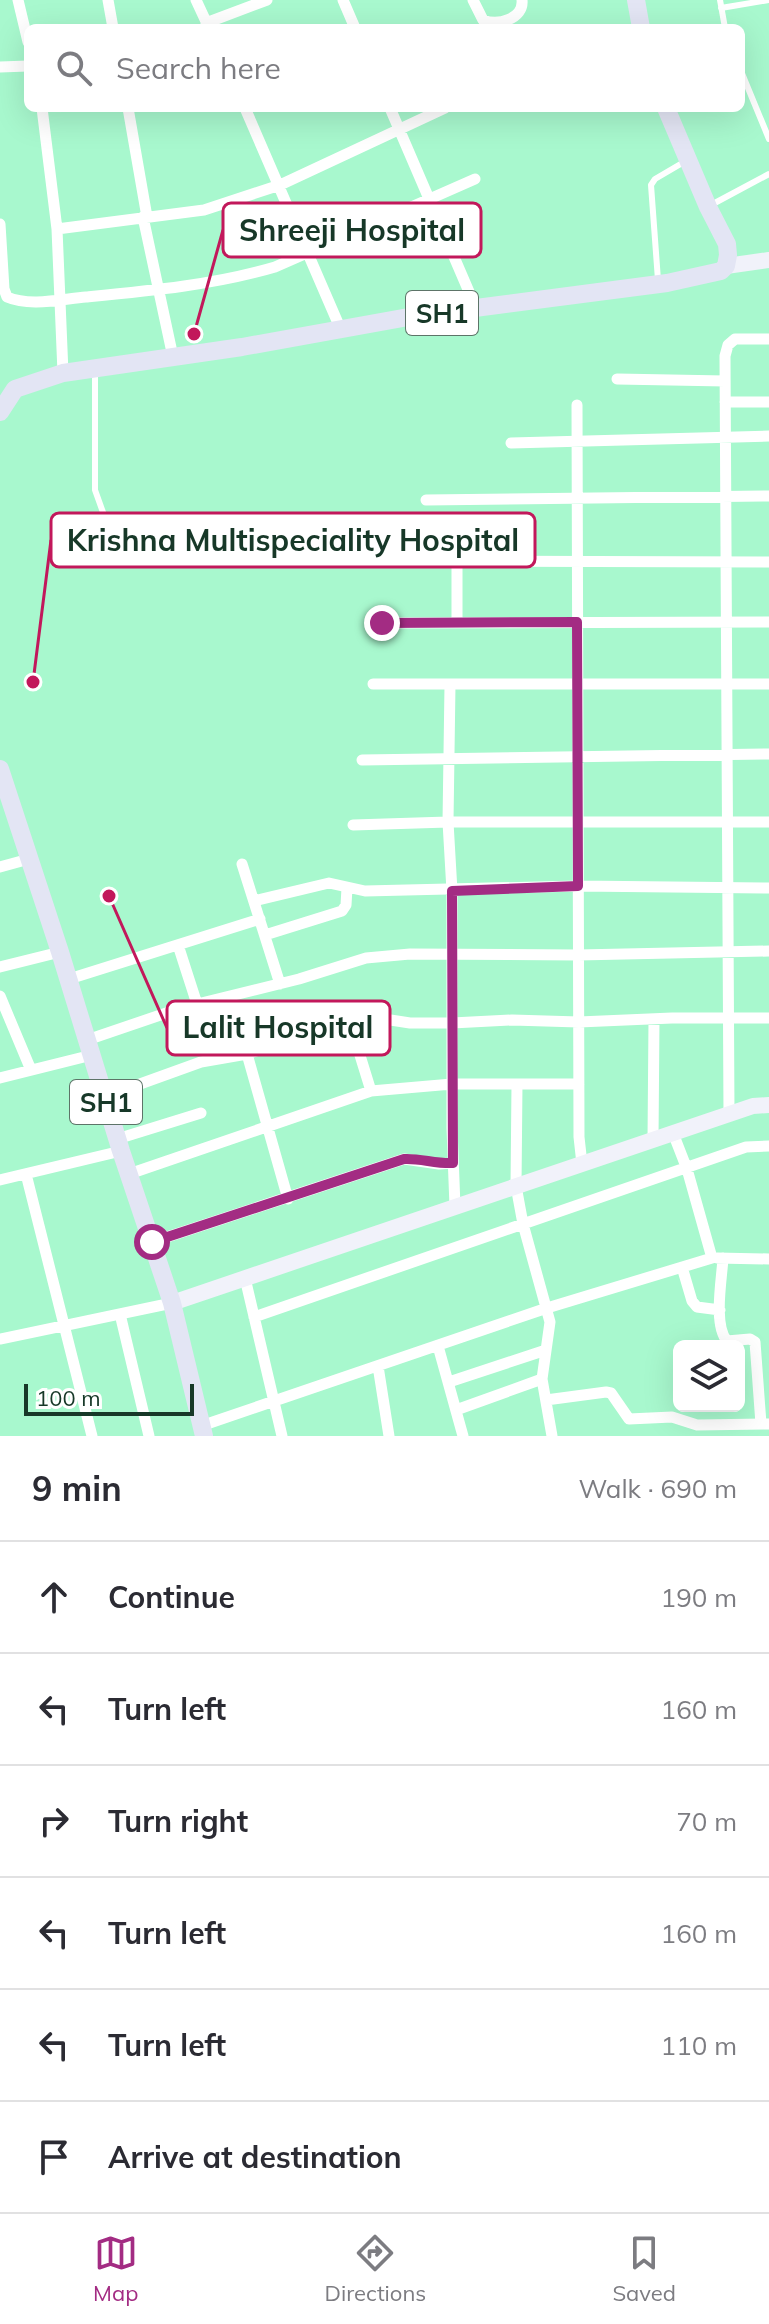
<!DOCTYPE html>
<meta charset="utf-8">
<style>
:root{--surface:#fff;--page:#f7f7f7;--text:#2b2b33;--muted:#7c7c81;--line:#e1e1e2;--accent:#a32c83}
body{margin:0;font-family:Mulish,sans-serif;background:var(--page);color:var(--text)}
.controls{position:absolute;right:24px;bottom:24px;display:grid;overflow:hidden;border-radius:12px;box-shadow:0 8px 32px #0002}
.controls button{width:72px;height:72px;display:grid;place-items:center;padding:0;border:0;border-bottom:2px solid var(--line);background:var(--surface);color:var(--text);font:40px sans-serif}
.scale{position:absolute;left:24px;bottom:20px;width:170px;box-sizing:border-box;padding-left:8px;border:4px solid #173828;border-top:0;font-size:22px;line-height:28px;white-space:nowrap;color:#173828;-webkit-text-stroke:6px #fff;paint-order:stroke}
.stop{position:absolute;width:24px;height:24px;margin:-18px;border:6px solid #a32c83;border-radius:50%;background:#fff}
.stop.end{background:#a32c83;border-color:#fff;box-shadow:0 2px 8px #0008}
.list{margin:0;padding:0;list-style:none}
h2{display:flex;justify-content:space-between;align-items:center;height:104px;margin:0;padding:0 32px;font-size:34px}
h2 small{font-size:26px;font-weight:400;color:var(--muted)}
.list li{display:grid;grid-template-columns:52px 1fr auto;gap:24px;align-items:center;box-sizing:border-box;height:112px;padding:0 32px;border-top:2px solid var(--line)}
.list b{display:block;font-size:30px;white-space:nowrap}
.list em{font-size:26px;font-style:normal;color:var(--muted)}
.icon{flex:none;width:44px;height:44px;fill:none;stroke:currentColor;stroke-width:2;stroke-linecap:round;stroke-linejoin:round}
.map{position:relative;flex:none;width:769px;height:1436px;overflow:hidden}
.search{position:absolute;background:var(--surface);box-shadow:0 8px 32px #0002;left:24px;right:24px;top:24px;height:88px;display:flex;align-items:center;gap:20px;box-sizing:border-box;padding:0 28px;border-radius:12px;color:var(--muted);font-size:30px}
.sheet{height:776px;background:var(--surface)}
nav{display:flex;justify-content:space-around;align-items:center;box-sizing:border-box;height:112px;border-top:2px solid var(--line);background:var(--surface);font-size:22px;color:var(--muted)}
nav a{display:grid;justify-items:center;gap:4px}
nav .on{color:var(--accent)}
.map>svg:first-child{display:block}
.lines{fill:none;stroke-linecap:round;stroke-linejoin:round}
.lane{stroke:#fff;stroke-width:6}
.street{stroke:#fff;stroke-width:11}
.secondary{stroke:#f1f2fa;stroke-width:16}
.primary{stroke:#e3e5f4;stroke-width:18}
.route{stroke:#a32c83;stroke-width:10}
.labels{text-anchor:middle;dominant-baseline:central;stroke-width:7;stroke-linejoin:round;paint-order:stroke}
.shield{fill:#fff;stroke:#5d7468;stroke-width:2}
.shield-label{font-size:26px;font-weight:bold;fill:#173828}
.leader{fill:none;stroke:#c2185b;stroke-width:3}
.callout-dot{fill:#c2185b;stroke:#fff;stroke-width:3}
.callout{fill:#fff;stroke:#c2185b;stroke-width:3}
.callout-label{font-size:30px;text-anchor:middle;font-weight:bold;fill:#173828}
</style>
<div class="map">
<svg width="769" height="1436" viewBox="0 0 769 1436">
<rect width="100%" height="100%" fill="#a8f8ce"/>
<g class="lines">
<path class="lane" d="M720 0 725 28
M721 8 769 0
M741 71 769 139
M711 205 769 174
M658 280 651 185 655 179 684 162
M95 372V490L109 529"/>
<path class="street" d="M18 0 28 42
M108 0 113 28
M196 0 209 28
M343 0 355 28
M473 0 483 20C498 26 524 19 522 0
M206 23 267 0
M0 67 28 66
M42 108 57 229 63 373
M128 108 147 217
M245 108 341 330
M390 108 476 308
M143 217 173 357
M0 224 4 289 7 297C30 307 62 299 86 297 149 291 214 285 275 267L475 179
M57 229 204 210 280 185 445 108
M617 379 725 381
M725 402H769
M577 405 579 1137 582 1164
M511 443 769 436
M426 500 769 496
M398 561 769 562
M457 561V623
M382 623 769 622
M373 684H769
M450 685 448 822 452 891V1128L455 1207
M362 760 769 754
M353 825 448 822H769
M242 864 280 984
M0 867 29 859
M254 901 329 883 365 891 578 886 769 888
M265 935 342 911 346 905 347 888
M178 945 197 1004
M0 967 60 952
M69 979 260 919
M0 996 31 1070
M350 1023 371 1091
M87 1040 181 1008 299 979 366 958 410 954 578 955 769 951
M247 1054 288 1199
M0 1078 92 1055
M104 1097 201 1062 247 1054 317 1031 371 1017 410 1023H452L512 1020 579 1022 672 1018H769
M729 1114 725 356 728 345 735 339H769
M117 1139 201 1113
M653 1140 654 1019
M26 1174 92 1436
M129 1174 371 1091 452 1084H579
M0 1180 121 1151
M152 1242 404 1159 439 1164 453 1163
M717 1258 769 1259
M723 1258C722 1278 713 1325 727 1341L750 1339 755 1342 761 1424
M682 1267 692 1301 697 1307 720 1310
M245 1278 282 1436
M120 1314 149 1436
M254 1317 523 1224 516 1186 517 1084
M0 1339 172 1303
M438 1346 463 1436
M378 1366 389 1436
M449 1382 546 1350
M546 1400 606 1392 611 1393 629 1419 672 1417 697 1425 769 1424
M456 1410 542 1379
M201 1426 547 1308 712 1258 687 1169 673 1133
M552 1436 542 1379 550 1322 523 1224 746 1147 769 1146"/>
<path class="secondary" d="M726 266 769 260
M172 1303 753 1106 769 1105"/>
<path class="primary" d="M636 0 641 28
M0 412 15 389 63 373 242 347 414 316 667 283 721 271 726 266 728 255 727 244 708 207 666 108
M0 769 60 952 121 1151 172 1303 204 1436"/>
</g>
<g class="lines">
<path class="route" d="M152 1242 404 1159C420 1158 436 1164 453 1163L452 891 578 886 577 622 382 623"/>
</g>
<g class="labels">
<g class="shield">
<rect x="406" y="291" width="72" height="44" rx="6"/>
<rect x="70" y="1080" width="72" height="44" rx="6"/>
</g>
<g class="shield-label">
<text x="442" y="313">SH1</text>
<text x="106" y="1102">SH1</text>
</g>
</g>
<path class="leader" d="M194 334L223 230M33 682L51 540M109 896L167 1028"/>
<g class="callout-dot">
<circle cx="194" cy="334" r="8"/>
<circle cx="33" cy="682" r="8"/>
<circle cx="109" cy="896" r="8"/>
</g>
<g class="callout">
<rect x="223" y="203" width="258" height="54" rx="8"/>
<rect x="51" y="513" width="484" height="54" rx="8"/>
<rect x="167" y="1001" width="223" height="54" rx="8"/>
</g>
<g class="callout-label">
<text x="352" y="241">Shreeji Hospital</text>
<text x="293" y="551">Krishna Multispeciality Hospital</text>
<text x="278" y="1038">Lalit Hospital</text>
</g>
</svg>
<div class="controls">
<button><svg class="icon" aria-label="layers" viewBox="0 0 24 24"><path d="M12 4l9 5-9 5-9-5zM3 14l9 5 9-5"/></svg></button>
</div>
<div class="scale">100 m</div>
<div class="stop" style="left:152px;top:1242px"></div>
<div class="stop end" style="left:382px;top:623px"></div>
<div class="search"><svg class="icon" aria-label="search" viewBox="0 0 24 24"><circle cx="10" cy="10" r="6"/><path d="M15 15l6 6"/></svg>Search here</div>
</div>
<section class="sheet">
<h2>9 min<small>Walk · 690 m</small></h2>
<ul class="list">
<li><svg class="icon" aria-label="ahead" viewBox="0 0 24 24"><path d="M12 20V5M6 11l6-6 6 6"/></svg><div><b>Continue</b></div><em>190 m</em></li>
<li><svg class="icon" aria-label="left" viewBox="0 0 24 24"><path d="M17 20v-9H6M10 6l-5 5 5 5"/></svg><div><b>Turn left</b></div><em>160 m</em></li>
<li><svg class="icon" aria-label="right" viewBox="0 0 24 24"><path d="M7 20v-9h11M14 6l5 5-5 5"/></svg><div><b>Turn right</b></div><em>70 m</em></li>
<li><svg class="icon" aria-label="left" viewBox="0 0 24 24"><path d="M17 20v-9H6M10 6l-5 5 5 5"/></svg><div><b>Turn left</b></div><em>160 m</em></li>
<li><svg class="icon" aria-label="left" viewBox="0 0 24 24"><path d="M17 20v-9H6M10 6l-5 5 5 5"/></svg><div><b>Turn left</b></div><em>110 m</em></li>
<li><svg class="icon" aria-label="arrive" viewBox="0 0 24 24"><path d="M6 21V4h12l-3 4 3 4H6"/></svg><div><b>Arrive at destination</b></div></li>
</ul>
</section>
<nav>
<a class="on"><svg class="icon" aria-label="map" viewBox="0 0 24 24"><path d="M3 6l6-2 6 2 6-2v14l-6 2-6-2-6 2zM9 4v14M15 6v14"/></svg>Map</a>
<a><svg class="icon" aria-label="directions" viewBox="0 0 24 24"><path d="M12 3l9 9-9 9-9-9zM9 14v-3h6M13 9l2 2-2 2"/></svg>Directions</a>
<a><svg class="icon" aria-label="saved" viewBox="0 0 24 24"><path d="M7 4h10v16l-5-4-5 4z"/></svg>Saved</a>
</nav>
